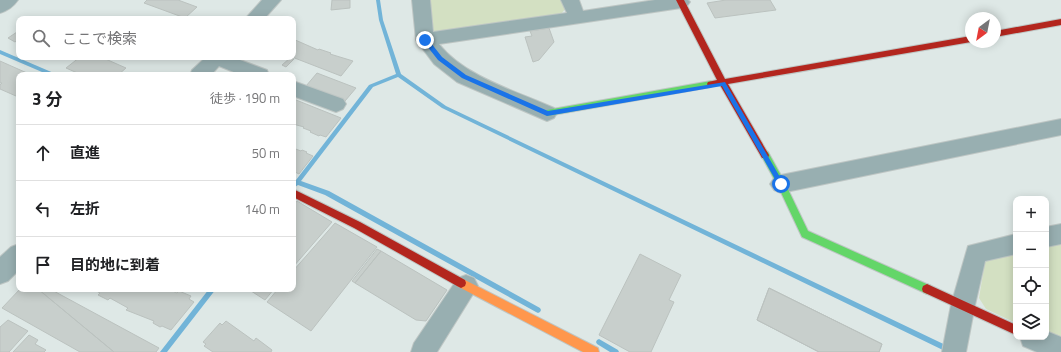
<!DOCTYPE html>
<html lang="ja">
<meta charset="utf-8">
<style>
:root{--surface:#fff;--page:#f2f2f2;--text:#202124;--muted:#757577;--line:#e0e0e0}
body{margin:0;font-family:"Titillium Web","Noto Sans JP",sans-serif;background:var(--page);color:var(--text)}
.controls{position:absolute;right:12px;bottom:12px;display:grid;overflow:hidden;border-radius:8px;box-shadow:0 2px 10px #0003}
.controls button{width:36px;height:36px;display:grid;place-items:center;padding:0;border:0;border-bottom:1px solid var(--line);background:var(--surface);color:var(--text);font:20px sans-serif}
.compass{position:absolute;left:965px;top:12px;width:36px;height:36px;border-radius:50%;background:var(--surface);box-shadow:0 2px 10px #0003;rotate:212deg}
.stop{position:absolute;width:12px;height:12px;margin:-9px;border:3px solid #1a73e8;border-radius:50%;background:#fff}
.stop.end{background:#1a73e8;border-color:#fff;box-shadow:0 1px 4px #0008}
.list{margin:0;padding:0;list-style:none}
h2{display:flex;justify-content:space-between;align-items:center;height:52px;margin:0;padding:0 16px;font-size:17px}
h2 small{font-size:13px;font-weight:400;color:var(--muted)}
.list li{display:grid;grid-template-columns:26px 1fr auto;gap:12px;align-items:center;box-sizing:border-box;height:56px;padding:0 16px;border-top:1px solid var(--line)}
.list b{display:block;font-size:15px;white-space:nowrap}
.list em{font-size:13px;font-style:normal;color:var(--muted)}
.icon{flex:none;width:22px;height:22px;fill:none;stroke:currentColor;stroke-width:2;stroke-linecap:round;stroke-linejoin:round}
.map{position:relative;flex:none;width:1061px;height:352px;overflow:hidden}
.search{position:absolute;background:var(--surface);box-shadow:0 2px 10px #0003;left:16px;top:16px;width:280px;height:44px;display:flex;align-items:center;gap:10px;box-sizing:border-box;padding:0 14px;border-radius:8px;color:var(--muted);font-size:15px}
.panel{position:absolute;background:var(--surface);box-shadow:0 2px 10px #0003;left:16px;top:72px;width:280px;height:220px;border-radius:8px}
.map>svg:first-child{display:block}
.green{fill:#d3e0c2}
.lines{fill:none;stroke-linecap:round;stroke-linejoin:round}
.stream{fill:#72b4d8;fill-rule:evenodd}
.building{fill:#c8cfcc;stroke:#bbc2bf}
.street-casing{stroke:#bec6c4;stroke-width:2}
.fast-casing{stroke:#bec6c4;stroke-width:2}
.slow-casing{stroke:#bec6c4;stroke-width:2}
.jam-casing{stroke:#bec6c4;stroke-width:2}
.street{fill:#98afb1;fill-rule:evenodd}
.fast{fill:#63d668;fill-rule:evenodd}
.slow{fill:#ff974d;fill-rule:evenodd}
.jam{fill:#b3261e;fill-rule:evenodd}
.route{fill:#1a73e8}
</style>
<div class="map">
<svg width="1061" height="352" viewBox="0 0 1061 352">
<rect width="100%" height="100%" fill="#dee8e6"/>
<path class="green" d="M425 0H563L566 8 560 15 438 33 431 29Z
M1061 243V344L1046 337V246Z
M1016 253V323L986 309 979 298 985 262 989 259Z"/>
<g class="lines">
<path class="stream" d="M376 0H380L383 20 401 74 446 106 956 350 957 352H947L442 108 398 77 373 87 301 181 329 191 540 308 541 310 540 312 538 313 536 312 325 195 298 185 295 187H293V179L296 180 369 85 396 74 379 20Z
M0 50 56 74V75H49L0 54Z
M209 289H216L167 352H160Z
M599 339 618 350 619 352H610L597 344 596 342 597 340Z"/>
</g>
<path class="building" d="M147 0H178L197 7 185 18 144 3Z
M332 0H350V8L331 10Z
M726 0H770L776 10 715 18 707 3Z
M549 28 554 42 539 60 533 62 525 37 532 36 530 31Z
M17 32 19 33V39L15 42 8 38Z
M293 39 318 50 319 49 331 53 330 54 353 61 341 76 292 57Z
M80 57H101L126 68 118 75H82L66 68Z
M290 58 294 59 286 67 282 65Z
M0 61 27 73 19 75V94L16 96 0 89V85L2 83H0Z
M317 73 356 88 345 101 306 86Z
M293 99 296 100 341 118 326 137 320 135 319 136 310 132 311 131 303 128 304 127 293 124Z
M293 148 301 151 302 150 307 152 306 153 313 156 299 174 293 171Z
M297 201 332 222 293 267V206Z
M335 223 377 247 311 331 267 302 278 289H293V271Z
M377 249 381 251 355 283 352 281Z
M381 251 447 290 426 321 416 320 355 283Z
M640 254 681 275 669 300 674 302 651 352H630L599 335Z
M769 288 882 344 879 352H819L757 320Z
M769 288 882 344 879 352H819L757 320Z
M20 289H38L114 352H80L2 308Z
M38 289H50L159 348 156 352H114Z
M93 289H168L177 293 179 291 191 296 189 299 194 302 171 330 162 326 160 327 153 323 154 321 126 310 128 308 110 298 108 300 98 295 100 293Z
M248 289H274L265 300Z
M8 320 28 331 9 352H0V327Z
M226 321 254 341 256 338 272 350 271 352H213L204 346 206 344 203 342 220 323 222 325Z
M29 335 38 340 35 344 46 350 44 352H13Z"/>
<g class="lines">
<g class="street-casing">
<path id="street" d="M0 0H18C13 7 7 11 0 13Z
M262 0H281L264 19H245Z
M412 0H430L433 32 567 13 561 0H579L583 11 655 0H688L690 2 687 6 681 8 439 44C465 77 516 91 554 108L557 113 554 118 547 121 457 82 434 64 416 40Z
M206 57H232L267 70 269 75H241L219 66 211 75H190L192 70Z
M293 81 343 99 346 104 343 109 336 112 293 96Z
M1061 119V135L781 193 774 190 770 184 774 178 781 175Z
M1061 224V244L1046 247V227Z
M1016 234V254L985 261 975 305 966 352H942L951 305 968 246Z
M19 244V270L8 281 0 284V257L11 247Z
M466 275 474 278 478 286 437 352H411L414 343 458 278Z
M1046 331 1061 337V352H1037L1023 346 1020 337H1046Z"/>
</g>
<g class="fast-casing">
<path id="fast" d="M711 81 715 84 711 87 547 116 543 113 547 110Z
M765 151 768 152 784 181 808 231 931 286 932 289 931 292 927 294 923 292 802 237 778 186 761 155 762 152Z"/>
</g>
<g class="slow-casing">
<path id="slow" d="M461 278 598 348 599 352H583L457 286 456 283 457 280Z"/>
</g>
<g class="jam-casing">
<path id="jam" d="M676 0H684L725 79 971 36V42L728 84 769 155 768 158H762L720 85 708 86 707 84 708 82 717 80Z
M1061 19V25L995 37V31Z
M293 189 360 222 465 280 466 283 465 286 461 288 457 286 354 228 293 197Z
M927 284 1016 325V335L923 292 922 289 923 286Z"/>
</g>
<use href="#street" class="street"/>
<use href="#fast" class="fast"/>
<use href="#slow" class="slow"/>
<use href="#jam" class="jam"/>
</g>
<path class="route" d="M423 38H427L442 57 466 75 548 111 725 82 784 184 781 187 779 186 722 86 547 116 462 78 438 60 423 41Z"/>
</svg>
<div class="controls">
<button>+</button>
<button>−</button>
<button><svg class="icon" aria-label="locate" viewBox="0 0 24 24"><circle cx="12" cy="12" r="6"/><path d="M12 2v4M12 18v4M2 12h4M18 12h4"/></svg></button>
<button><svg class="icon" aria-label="layers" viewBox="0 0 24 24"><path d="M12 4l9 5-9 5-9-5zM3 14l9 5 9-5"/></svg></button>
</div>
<svg class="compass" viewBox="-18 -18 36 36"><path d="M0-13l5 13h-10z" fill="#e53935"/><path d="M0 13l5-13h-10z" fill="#757577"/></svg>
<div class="stop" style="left:781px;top:184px"></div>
<div class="stop end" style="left:425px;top:40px"></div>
<div class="search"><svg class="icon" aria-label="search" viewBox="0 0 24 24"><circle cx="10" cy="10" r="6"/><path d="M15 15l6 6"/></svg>ここで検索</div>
<section class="panel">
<h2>3 分<small>徒歩 · 190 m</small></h2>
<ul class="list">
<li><svg class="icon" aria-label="ahead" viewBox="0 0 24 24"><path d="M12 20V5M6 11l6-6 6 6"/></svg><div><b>直進</b></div><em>50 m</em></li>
<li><svg class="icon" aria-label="left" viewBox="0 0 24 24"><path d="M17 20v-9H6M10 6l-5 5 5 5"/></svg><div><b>左折</b></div><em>140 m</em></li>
<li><svg class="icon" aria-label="arrive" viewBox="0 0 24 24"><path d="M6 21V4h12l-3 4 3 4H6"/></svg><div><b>目的地に到着</b></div></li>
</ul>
</section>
</div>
